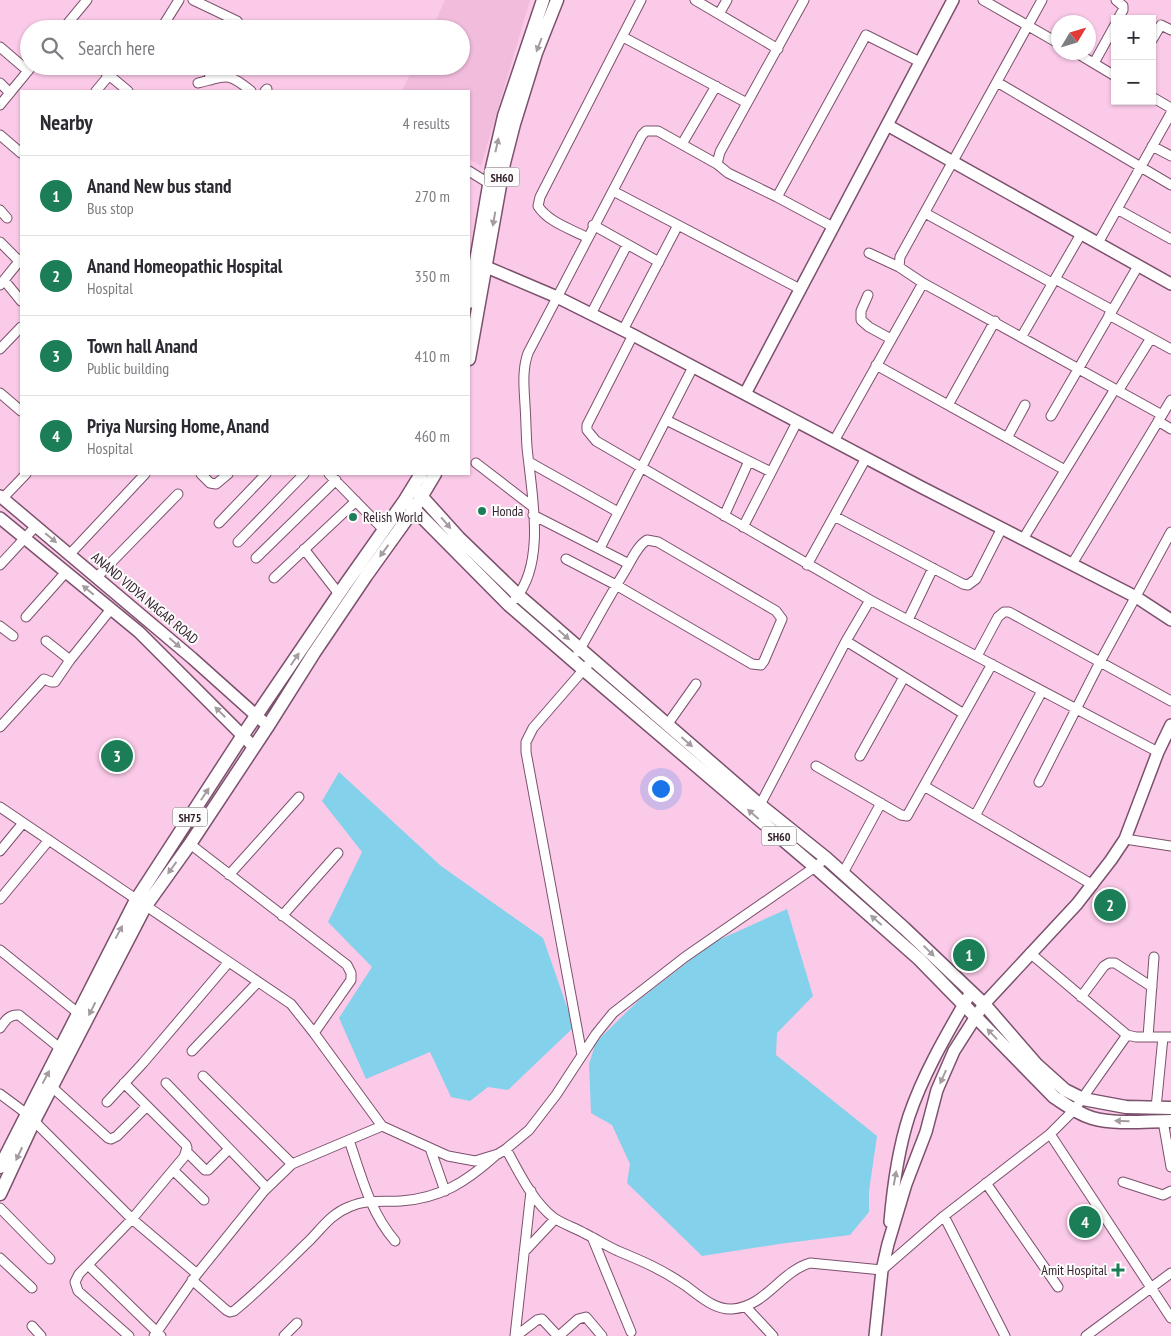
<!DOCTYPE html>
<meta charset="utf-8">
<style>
:root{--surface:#fff;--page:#f2f2f3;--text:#2b2b33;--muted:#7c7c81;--line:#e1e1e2;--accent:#1b7e56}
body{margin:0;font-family:"PT Sans Narrow",sans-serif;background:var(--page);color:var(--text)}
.controls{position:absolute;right:15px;top:15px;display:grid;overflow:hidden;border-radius:0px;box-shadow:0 1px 4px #0004}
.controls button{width:45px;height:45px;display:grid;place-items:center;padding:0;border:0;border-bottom:1px solid var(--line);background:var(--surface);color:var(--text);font:25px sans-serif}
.compass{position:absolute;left:1051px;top:15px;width:45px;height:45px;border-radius:50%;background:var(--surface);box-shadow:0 1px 4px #0004;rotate:52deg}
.you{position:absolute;left:660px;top:788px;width:18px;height:18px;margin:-12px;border:4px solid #fff;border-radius:50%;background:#1a73e8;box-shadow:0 0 0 8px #1a73e833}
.badge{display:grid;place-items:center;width:32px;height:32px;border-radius:50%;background:var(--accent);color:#fff;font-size:16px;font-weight:700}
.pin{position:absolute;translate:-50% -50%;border:2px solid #fff;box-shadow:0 1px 5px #0006}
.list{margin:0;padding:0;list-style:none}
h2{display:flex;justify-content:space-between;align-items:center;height:65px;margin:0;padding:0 20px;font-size:21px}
h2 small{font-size:16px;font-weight:400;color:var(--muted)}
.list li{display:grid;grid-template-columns:32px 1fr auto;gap:15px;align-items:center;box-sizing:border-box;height:80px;padding:0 20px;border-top:1px solid var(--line)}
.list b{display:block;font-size:19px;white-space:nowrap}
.list p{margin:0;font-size:16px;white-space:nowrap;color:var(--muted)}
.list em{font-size:16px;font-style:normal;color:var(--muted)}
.icon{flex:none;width:28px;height:28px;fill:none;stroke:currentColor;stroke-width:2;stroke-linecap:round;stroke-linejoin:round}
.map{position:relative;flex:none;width:1171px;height:1336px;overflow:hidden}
.search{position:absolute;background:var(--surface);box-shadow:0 1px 4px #0004;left:20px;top:20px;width:450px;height:55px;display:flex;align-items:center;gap:12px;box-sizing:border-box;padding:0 18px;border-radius:28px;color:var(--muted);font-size:19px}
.panel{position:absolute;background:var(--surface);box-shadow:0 1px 4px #0004;left:20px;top:90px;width:450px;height:385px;border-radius:0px}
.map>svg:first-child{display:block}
.built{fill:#f2bcdd}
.water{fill:#83d1eb}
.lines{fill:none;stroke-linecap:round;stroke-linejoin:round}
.street-casing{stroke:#7b516c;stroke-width:11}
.secondary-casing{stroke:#7b516c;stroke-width:14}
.primary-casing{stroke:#7b516c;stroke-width:15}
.street{stroke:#fff;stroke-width:9}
.secondary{stroke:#fff;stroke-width:11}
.primary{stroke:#fff;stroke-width:12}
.oneway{fill:#a59ca1}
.poi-dot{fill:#1b7e56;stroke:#fcfcfc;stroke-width:2}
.labels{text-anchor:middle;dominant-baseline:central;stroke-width:4;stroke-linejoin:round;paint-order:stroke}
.shield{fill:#fcfcfc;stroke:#71656c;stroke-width:1}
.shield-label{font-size:12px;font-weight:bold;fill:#36242f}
.poi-label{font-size:14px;fill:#36242f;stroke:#fcfcfc;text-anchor:start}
.street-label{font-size:14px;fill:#36242f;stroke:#fcfcfc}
</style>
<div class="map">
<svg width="1171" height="1336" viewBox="0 0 1171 1336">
<rect width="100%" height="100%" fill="#fbcae8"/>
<path class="built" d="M445 0H530L481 166 469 159V91H402L414 66H461V29H432Z"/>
<path class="water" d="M339 772 441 866 543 938 574 1027 508 1090 488 1087 470 1101 451 1097 430 1052 366 1079 339 1018 372 967 328 922 362 852 322 801Z
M787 909 813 996 777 1033 776 1055 877 1136 869 1191V1212L850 1235 779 1244 702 1256 627 1183 630 1164 612 1125 591 1113 589 1064 596 1042 639 1000 712 943Z"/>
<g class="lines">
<g class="street-casing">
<path id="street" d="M193 0 237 21 242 29
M695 0 778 49
M804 0 720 152 717 164 728 173 777 197 833 227
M983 0 1058 43
M1042 0 900 257 899 267 923 283 1162 415
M1116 0 1123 6V10L1118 19
M719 14 727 0
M63 29 87 0
M161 29 179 0
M209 29 237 21
M623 37 747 103
M1152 40 1161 25 1171 30
M0 47 28 71
M1075 52 1115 76
M1094 63 1115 25
M98 66 128 91
M207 66 211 80
M997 82 1171 185
M0 83 10 93
M198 83C226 76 227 71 251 91
M96 91 117 66
M265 91 267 89
M1152 97 1171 108
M0 105 32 66
M0 135 21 153
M682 144 716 86
M1152 146 1171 156
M469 171 493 186
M613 191 800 289
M777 197 866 35 920 62
M1117 209 1171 239
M0 210 7 218
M925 213 1052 283
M593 225 659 262
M588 238C571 229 548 222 538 206L540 197 641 0
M0 242 19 261
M1098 243 1171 113
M869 253 899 267
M1055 279 1112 310
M4 280 21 301
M0 285 21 259
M868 295 861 311V320L869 327 891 339
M591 314 627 245
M1109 315 1171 349
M623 330 678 225
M633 335 587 425V430L596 441 870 600 1158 752
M1022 336 1081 234
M0 349 21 327
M876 365 1065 470
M1118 391 1151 338
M0 393 21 411
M948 405 995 321
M1051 416 1138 266
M666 420 771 472
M1158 421 1171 429
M1007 438 1025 405
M834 441 923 283
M529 462 618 512
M476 463 533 507
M201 474 210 483 216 484 228 474
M329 474 384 530
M3 498 26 474
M533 515 629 564
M724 516 749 461
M834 516 963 584 968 585 976 579 1002 528
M219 523 266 474
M743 527 797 422
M1023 539 1115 389
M238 542 304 474
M600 548 693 367
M304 549 339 594
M70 554 145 474
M256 558 336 480
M566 559 616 585 752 664 761 665 764 661 782 619 776 611 658 542 647 540C637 546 631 561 625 571 609 597 595 623 580 649L578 652
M1072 564 1171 400
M0 565 36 526
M807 565 866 458
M97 577 178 494
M274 578 356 501
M515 599C547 562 531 491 527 447 526 433 526 419 525 405 524 387 522 370 528 353L642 135 646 131H658L717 164
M26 617 66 572
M908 620 933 568
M0 626 13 636
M46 641 70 660
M846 641 964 714
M977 656 998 617 1004 612H1009L1171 701
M667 725 696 684
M0 727 42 681 44 679 51 682H55L70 660 111 609
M860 756 904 677
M816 766 901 815 907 816 992 664
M1039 782 1100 662 1171 532
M924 786 1093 885
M760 805 846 641 870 600
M0 807 291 1004 314 1033 382 1126 448 1156 475 1161 498 1154 506 1149 529 1130 556 1095 596 1034 613 1013 685 957 815 867 826 858
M975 816 1042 691
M1125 839 1171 846
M190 844 347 965 351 973V980L314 1033
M0 851 23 823
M843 873 881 803
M229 875 299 797
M0 899 49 840
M282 916 338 853
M0 950 78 1013
M1030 953 1127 1035 1136 1037H1171
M1081 997 1104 966 1109 963H1115L1152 987
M0 1028C5 1021 9 1014 19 1015L61 1049
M1148 1037 1154 957
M192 1051 257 983
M582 1055 526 752V742L533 728 592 660
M203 1076 292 1164
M124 1083 186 1145 187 1148 184 1157 132 1219 79 1274 75 1282 78 1291 129 1336
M166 1083 267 1188
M52 1087 108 1138 111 1139 117 1136 147 1106
M0 1094 27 1114 132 1219 197 1274
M107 1102 143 1063 228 963
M1156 1108 1163 1037
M1163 1121 1171 1167
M1050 1134 1171 1318
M349 1140C361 1175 370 1212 395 1241
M430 1148 445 1191
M506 1149C519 1172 532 1201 554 1218 563 1224 575 1228 584 1233 596 1239 607 1246 618 1251 642 1261 661 1269 683 1284 698 1294 713 1310 732 1309 765 1307 780 1272 810 1263L882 1270 944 1216 1050 1134 1074 1110 1127 1035
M187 1152 205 1170H208L229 1149
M173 1170 204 1200
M1123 1182 1163 1195 1171 1191
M986 1183 1058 1287
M0 1208 50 1259
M944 1216 1005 1336
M592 1237 631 1332
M524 1252 555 1219
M0 1258 32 1288
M88 1265 161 1336
M192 1280 226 1310 230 1312 234 1311C260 1290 284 1265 309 1241 322 1228 331 1214 349 1207 366 1199 383 1202 401 1201 441 1198 466 1182 495 1156
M746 1307 773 1336
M32 1326 41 1336
M154 1336 197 1274 264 1191 292 1164 382 1126
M284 1336 297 1323
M515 1336 531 1191
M516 1336 537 1320 542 1319 555 1333 560 1335 578 1319 586 1317 602 1336
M1086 1336 1171 1273"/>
</g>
<g class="secondary-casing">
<path id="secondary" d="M887 125 1171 284
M477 263 557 297 633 335 921 487 1136 597 1171 620
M745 394 953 0
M0 496 192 658 268 726
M0 518 139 632 254 747
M890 1222C893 1187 898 1150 909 1116 924 1072 948 1032 971 992
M875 1336 882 1270 888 1244 906 1184 926 1132 937 1090 954 1051 984 1004 1077 904 1111 860 1125 839 1158 752 1171 725"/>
</g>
<g class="primary-casing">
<path id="primary" d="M469 302 492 168 504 116 543 0
M469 359 504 163 514 124 536 53 557 0
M413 487 459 538 518 595 760 805 826 858 904 928 984 1004 1036 1064 1065 1090 1083 1099 1126 1107 1171 1108
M405 500 509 605 584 670 815 867 919 959 1054 1097C1066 1105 1078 1114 1092 1118 1117 1125 1146 1121 1171 1121
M0 1167 136 900 243 735 345 585 405 500 421 474
M0 1194 34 1121 145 907 190 844 268 726 314 653 366 576 414 509 435 474"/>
</g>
<use href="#street" class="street"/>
<use href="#secondary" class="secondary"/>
<use href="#primary" class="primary"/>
</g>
<defs><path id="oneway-solid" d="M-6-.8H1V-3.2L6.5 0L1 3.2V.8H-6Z" transform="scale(1.25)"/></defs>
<g class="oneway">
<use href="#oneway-solid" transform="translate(539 45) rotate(111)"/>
<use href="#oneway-solid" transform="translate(497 145) rotate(-77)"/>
<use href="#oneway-solid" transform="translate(494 219) rotate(100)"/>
<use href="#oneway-solid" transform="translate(446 523) rotate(49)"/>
<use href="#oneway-solid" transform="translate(51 538) rotate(40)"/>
<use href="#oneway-solid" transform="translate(384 551) rotate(126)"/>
<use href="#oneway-solid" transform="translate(88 590) rotate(-141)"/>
<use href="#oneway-solid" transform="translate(564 635) rotate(41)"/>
<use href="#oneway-solid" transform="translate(175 643) rotate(41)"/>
<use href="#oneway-solid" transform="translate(295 659) rotate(-56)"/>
<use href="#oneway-solid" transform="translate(220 712) rotate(-135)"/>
<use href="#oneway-solid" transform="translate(687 742) rotate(41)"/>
<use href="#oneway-solid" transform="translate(205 794) rotate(-57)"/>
<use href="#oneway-solid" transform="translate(753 814) rotate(-139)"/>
<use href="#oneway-solid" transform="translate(172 868) rotate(126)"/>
<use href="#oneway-solid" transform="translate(876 920) rotate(-139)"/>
<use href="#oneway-solid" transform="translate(119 932) rotate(-62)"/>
<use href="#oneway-solid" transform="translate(929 951) rotate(44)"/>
<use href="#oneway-solid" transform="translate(92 1009) rotate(117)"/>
<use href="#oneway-solid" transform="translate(992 1034) rotate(-134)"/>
<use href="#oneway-solid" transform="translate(46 1077) rotate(-62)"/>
<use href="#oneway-solid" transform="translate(943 1077) rotate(114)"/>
<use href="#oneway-solid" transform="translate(1122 1121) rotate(-179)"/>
<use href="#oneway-solid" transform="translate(19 1154) rotate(115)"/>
<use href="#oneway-solid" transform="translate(895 1178) rotate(-80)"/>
</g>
<g class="poi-dot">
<circle cx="482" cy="511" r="5"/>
<circle cx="353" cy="517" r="5"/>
<path d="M1115.5 1262.5h5v5h5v5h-5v5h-5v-5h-5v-5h5z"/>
</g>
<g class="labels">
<g class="shield">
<rect x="484.5" y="167.5" width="35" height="19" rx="4"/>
<rect x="172.5" y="807.5" width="35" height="19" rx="4"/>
<rect x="761.5" y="826.5" width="35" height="19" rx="4"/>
</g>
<g class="shield-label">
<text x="502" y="177">SH60</text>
<text x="190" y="817">SH75</text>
<text x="779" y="836">SH60</text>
</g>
<g class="poi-label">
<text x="492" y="511">Honda</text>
<text x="363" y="517">Relish World</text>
<text x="1107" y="1270" text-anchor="end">Amit Hospital</text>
</g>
<g class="street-label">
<text transform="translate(145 598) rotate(40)">ANAND VIDYA NAGAR ROAD</text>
</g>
</g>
</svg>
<div class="controls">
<button>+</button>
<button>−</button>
</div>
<svg class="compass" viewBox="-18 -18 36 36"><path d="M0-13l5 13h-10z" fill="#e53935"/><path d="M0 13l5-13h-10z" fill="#7c7c81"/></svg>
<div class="you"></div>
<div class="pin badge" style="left:969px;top:955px">1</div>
<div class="pin badge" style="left:1110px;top:905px">2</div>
<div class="pin badge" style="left:117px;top:756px">3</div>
<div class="pin badge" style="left:1085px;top:1222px">4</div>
<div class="search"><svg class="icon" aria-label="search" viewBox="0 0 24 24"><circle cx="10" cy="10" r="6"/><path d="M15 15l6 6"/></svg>Search here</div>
<section class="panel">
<h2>Nearby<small>4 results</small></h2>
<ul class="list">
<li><span class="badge">1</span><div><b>Anand New bus stand</b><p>Bus stop</p></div><em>270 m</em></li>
<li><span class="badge">2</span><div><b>Anand Homeopathic Hospital</b><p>Hospital</p></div><em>350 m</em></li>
<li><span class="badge">3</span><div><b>Town hall Anand</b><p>Public building</p></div><em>410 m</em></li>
<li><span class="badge">4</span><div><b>Priya Nursing Home, Anand</b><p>Hospital</p></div><em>460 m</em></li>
</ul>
</section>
</div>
